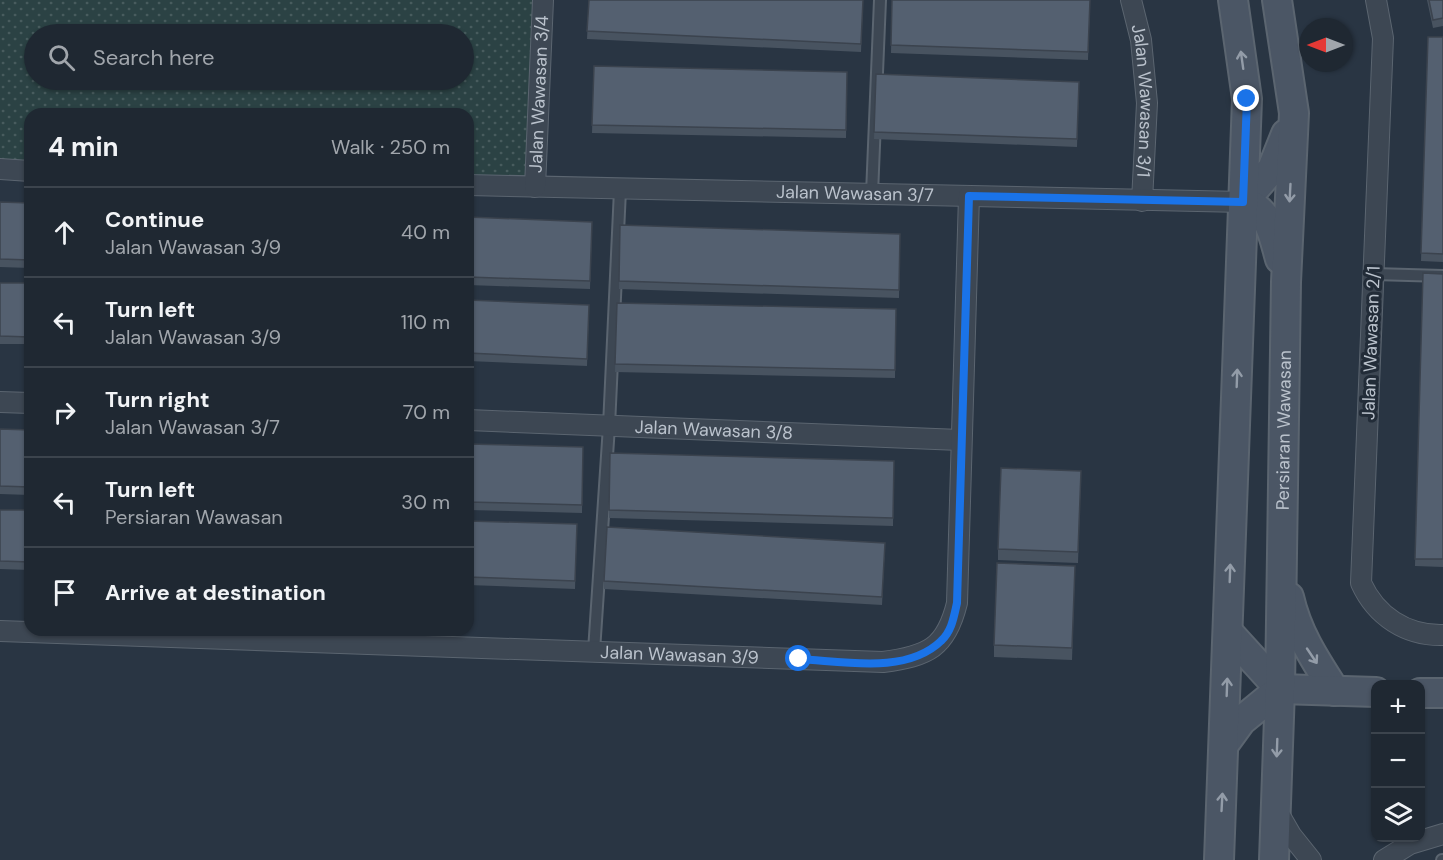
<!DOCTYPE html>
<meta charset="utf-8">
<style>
:root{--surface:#1f2832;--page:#2c343e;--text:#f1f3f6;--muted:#a1a6ac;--line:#3c444d}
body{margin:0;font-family:"DM Sans",sans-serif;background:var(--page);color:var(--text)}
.controls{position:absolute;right:18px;bottom:18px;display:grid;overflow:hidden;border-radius:12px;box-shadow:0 2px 4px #0004}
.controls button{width:54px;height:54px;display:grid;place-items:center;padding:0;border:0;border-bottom:2px solid var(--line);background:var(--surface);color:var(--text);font:30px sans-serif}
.compass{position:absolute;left:1299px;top:18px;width:54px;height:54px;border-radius:50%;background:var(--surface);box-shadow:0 2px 4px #0004;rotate:270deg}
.stop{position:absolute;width:18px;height:18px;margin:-14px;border:4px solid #1a73e8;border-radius:50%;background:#fff}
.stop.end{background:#1a73e8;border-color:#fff;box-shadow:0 2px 6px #0008}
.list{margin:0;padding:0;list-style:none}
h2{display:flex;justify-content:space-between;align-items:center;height:78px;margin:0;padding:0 24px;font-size:26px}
h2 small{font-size:20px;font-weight:400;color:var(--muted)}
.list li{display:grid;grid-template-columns:39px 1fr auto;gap:18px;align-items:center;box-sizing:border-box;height:90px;padding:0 24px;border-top:2px solid var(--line)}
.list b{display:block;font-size:22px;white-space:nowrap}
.list p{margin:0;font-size:20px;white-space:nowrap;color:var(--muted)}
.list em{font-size:20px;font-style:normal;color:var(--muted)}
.icon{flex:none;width:33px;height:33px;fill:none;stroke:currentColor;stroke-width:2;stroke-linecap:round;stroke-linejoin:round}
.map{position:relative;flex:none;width:1443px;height:860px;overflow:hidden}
.search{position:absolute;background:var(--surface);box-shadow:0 2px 4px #0004;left:24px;top:24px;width:450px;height:66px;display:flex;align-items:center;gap:15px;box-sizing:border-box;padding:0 21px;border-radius:33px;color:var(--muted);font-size:22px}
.panel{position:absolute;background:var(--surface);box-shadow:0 2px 4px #0004;left:24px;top:108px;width:450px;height:528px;border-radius:18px}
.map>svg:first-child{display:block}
.park{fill:url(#park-dots);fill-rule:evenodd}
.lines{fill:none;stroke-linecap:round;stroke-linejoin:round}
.lane-casing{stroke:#5b6570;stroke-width:14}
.street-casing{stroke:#5b6570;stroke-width:22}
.secondary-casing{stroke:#5b6570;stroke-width:32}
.lane{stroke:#3d4753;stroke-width:10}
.street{stroke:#3d4753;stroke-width:20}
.secondary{stroke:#4b5665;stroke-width:28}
.wall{fill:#485360}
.building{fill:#546070;stroke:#3b434e;stroke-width:1.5}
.oneway{stroke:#939ca8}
.route{stroke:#1a73e8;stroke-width:8}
.labels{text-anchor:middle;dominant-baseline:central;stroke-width:6;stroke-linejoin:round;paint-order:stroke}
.street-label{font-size:18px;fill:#bac2cc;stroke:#222c38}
</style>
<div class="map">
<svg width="1443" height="860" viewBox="0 0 1443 860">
<defs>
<pattern id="park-dots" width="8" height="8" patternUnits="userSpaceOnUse" patternTransform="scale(1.5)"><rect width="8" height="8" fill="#2b4244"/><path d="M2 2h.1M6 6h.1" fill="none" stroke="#485c5e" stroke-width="1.8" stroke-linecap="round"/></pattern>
</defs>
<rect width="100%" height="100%" fill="#293543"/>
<path class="park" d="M0 0H542L535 187 468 185V114H30V170L0 169ZM34 34H464V80H34Z"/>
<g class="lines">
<g class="lane-casing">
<path id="lane" d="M872 194 880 0
M1374 274 1443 276
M594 651 609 426 620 190
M1442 860H1443"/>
</g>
<g class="street-casing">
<g id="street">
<path id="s1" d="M1131 0 1141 40 1147 103 1142 201"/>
<path d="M1376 0 1383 38 1361 583C1376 616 1406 636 1443 635"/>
<path d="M0 169 30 171"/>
<path id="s2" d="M468 185 1243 202"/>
<path id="s3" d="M535 187 543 0"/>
<path d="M0 402 30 403"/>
<path id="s4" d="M468 420 960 440"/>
<path id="s5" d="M0 631 883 662C928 656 946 648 957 603L969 196"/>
<path d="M1276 809 1291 835 1311 860"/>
<path d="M1384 860 1410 844 1443 834"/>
</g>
</g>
<g class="secondary-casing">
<g id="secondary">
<path d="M1243 202 1272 169 1286 134"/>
<path d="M1243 202C1270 209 1273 235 1280 259"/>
<path d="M1289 597C1297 633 1315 660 1335 691"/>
<path d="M1228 632 1280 689"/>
<path d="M1280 689 1376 692"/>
<path d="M1420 693H1443"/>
<path d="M1225 743 1241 721 1280 689"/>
<path d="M1219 860 1247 99 1233 0"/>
<path id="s6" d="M1274 860 1280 689 1286 282 1294 113 1277 0"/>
</g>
</g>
<use href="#lane" class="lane"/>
<use href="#street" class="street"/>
<use href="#secondary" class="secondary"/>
</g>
<path class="wall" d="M589 0H863L861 52 587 39Z
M892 0H1090L1088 60 891 53Z
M1427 0H1443V26L1433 28Z
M1428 37H1443V262L1421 261Z
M594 66 847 72 846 138 592 133Z
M876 74 1079 82 1077 147 874 139Z
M0 202 30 203V268L0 267Z
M468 217 592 222 590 289 468 285Z
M620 225 900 234 899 298 619 289Z
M1423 273 1443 274V567L1415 566Z
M0 283H30V344H0Z
M468 300 589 305 587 366 468 361Z
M617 303 896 309 895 378 615 372Z
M0 429 30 430V495L0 494Z
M468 444 583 447 582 513 468 510Z
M610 453 894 461 893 526 609 518Z
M1081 471 1078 563 998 560V549Z
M0 510H30V570L0 569Z
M468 521 577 524 575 589 468 585Z
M885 543 882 605 604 589V581Z
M1075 566 1072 660 994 657V645Z"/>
<path class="building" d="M589 0H863L861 44 587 31Z
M892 0H1090L1088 52 891 45Z
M1429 0H1443V18L1433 20Z
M1428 37H1443V254L1421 253Z
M594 66 847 72 846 130 592 125Z
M876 74 1079 82 1077 139 874 132Z
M0 202 30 203V260L0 259Z
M468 217 592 222 590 281 468 277Z
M620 225 900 234 899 290 619 281Z
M1423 273 1443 274V559H1415Z
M0 283H30V337L0 336Z
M468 300 589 305 587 359 468 353Z
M617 303 896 309 895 370 615 364Z
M0 429 30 430V487L0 486Z
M468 444 583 447 582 505 468 502Z
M610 453 894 461 893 518 609 510Z
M1001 468 1081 471 1078 552 998 549Z
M0 510H30V562L0 561Z
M468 521 577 524 575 581 468 577Z
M607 527 885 543 882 597 604 581Z
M997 563 1075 566 1072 648 994 645Z"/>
<defs><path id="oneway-shaft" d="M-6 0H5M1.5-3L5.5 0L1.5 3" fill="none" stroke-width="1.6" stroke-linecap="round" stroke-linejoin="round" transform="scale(1.5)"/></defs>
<g class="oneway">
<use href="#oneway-shaft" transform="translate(1242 60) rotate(-98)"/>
<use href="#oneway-shaft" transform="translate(1290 193) rotate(93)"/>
<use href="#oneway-shaft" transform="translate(1237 378) rotate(-88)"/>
<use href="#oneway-shaft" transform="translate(1230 573) rotate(-88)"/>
<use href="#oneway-shaft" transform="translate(1312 656) rotate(56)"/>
<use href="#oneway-shaft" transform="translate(1227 687) rotate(-88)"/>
<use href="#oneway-shaft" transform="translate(1277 748) rotate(92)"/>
<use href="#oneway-shaft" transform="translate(1222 802) rotate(-87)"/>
</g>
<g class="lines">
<path class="route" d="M799 659C842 661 906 675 941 641 952 631 954 616 957 603L969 196 1243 202 1247 99"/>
</g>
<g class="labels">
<g class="street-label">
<text stroke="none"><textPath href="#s3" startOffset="93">Jalan Wawasan 3/4</textPath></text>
<text stroke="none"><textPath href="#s1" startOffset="102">Jalan Wawasan 3/1</textPath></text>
<text stroke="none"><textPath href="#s2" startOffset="387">Jalan Wawasan 3/7</textPath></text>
<text transform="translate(1371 343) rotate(-88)">Jalan Wawasan 2/1</text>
<text stroke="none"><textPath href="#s6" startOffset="430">Persiaran Wawasan</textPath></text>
<text stroke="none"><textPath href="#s4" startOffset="246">Jalan Wawasan 3/8</textPath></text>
<text stroke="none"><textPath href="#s5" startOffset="680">Jalan Wawasan 3/9</textPath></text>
</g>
</g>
</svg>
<div class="controls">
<button>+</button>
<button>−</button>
<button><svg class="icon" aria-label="layers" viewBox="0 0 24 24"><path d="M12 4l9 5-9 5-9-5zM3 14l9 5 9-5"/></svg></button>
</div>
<svg class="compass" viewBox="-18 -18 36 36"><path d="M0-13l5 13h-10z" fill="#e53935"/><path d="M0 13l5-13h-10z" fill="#a1a6ac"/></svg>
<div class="stop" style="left:799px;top:659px"></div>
<div class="stop end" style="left:1247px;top:99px"></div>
<div class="search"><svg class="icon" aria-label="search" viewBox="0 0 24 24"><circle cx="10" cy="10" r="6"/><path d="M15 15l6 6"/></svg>Search here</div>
<section class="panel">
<h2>4 min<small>Walk · 250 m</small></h2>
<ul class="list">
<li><svg class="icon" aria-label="ahead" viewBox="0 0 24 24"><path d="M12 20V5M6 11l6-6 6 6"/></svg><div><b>Continue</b><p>Jalan Wawasan 3/9</p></div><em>40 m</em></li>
<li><svg class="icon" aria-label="left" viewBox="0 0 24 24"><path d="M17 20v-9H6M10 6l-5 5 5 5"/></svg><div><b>Turn left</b><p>Jalan Wawasan 3/9</p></div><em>110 m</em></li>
<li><svg class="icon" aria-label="right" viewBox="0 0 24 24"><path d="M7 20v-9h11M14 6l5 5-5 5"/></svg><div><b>Turn right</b><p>Jalan Wawasan 3/7</p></div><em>70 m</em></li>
<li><svg class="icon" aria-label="left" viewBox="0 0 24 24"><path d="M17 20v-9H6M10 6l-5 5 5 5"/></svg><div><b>Turn left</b><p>Persiaran Wawasan</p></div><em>30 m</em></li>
<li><svg class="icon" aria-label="arrive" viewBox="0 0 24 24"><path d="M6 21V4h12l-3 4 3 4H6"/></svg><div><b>Arrive at destination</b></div></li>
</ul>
</section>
</div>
